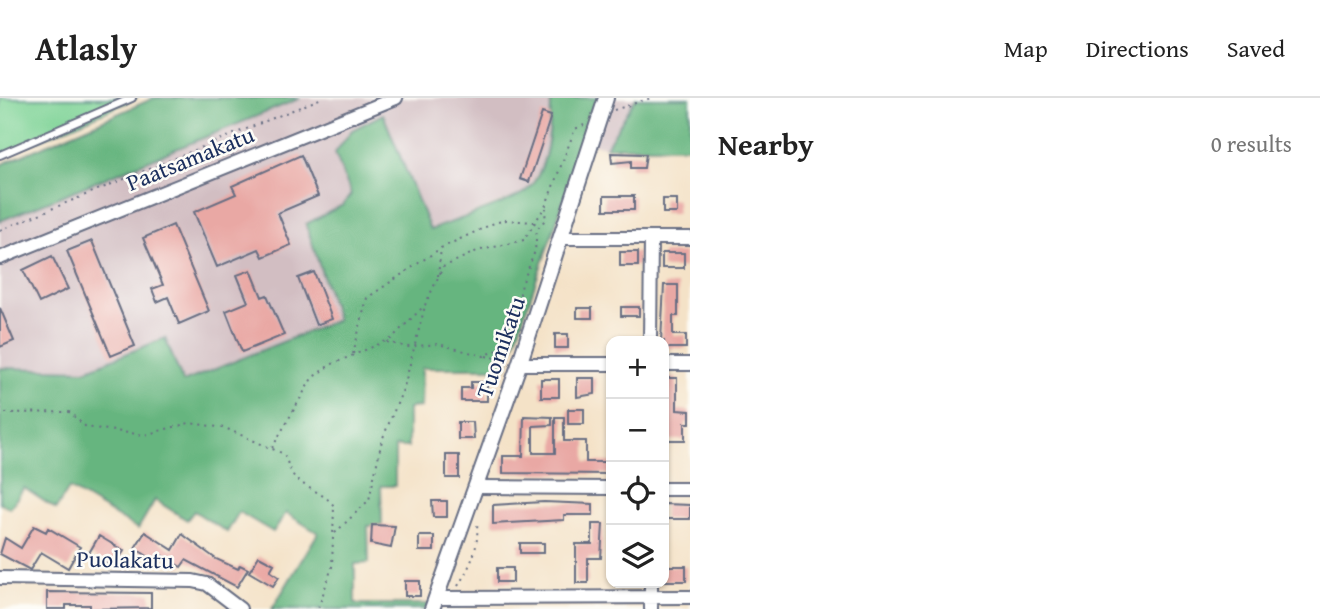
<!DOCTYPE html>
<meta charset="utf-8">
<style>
:root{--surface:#fff;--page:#f2f2f2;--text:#222;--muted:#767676;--line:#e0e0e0}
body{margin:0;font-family:"Gentium Book Plus",serif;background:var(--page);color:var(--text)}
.controls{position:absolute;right:21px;bottom:21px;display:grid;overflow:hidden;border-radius:14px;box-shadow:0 2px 5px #0004}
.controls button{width:63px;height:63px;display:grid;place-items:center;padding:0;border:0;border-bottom:2px solid var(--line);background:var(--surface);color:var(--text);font:35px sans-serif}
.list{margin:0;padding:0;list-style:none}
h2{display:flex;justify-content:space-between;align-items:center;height:91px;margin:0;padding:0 28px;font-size:30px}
h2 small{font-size:23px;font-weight:400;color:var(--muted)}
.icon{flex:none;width:38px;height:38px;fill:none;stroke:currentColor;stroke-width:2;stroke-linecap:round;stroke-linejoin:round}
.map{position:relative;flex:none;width:690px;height:511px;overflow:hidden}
header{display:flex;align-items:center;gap:42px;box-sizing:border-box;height:98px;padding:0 35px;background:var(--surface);border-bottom:2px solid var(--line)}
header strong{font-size:33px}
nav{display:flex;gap:38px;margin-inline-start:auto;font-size:24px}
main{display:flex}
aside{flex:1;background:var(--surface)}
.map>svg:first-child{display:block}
.industrial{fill:#d2bec2}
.green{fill:#7ed396;stroke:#4c817a;stroke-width:2}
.forest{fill:#66b57f;stroke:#40726e;stroke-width:2}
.building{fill:#e9a8a4}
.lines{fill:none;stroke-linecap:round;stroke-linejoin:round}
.service-casing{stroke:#676e83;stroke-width:10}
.minor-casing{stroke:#676e83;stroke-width:16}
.tertiary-casing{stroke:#676e83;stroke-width:18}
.path{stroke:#676e83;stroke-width:2;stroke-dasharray:2 5;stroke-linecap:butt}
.service{stroke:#fff;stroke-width:6}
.minor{stroke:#fff;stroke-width:12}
.tertiary{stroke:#fff;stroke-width:14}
.labels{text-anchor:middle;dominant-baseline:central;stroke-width:5;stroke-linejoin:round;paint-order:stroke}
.street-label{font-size:23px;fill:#1b2f5e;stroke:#fdfcf7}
</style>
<header>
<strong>Atlasly</strong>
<nav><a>Map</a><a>Directions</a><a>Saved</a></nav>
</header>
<main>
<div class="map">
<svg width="690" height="511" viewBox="0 0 690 511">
<rect width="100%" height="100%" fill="#fdfcf7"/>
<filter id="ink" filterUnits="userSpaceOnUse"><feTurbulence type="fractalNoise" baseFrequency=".0143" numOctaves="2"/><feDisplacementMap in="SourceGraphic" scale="14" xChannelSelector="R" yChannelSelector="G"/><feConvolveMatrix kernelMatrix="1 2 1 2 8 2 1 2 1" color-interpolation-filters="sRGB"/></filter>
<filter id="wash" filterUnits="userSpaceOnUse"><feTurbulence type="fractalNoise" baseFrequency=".00686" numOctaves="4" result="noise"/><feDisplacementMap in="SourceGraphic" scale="28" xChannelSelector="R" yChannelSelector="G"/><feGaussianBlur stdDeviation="1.57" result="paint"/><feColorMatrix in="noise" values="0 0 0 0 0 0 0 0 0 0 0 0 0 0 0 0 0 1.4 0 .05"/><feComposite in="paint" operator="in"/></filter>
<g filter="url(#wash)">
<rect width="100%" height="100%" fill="#f4e2c7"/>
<path class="industrial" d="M301 0H551L552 29 540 71 526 94 429 132 383 17 335 55 351 96 343 107 306 126 337 222 183 284 165 240 86 272 0 270V123Z
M599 0H636L606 49 584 44Z"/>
<path class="green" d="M0 0H137L0 59Z"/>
<path class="forest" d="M154 0H301L0 123V67Z
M551 0H599L506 270H422L421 309 408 310V349H395V388H381L382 427 368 428 369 465 355 466V506H432L430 511H272L318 435 286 415 273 434 239 414 227 434 194 413 187 422 155 402 138 431 69 390 56 411 24 390 10 410 0 405V270L86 272 165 240 183 284 337 222 306 126 343 107 351 96 335 55 352 32 383 16 430 132C447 125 516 103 526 93 549 73 551 28 551 0Z
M636 0H690V49H606Z"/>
<g id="blocks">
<path class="building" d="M542 15 551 18 529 84 520 81Z
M611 55 646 56 644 70H631V63L612 65Z
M301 57 318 98 278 115 291 147 263 159 259 151 217 169 194 114 236 96 232 88Z
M604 98H634V112H604Z
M663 101H677V115H663Z
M173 127 209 213 179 226 168 199 157 204 152 191 163 187 143 140Z
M92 143 135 248 111 258 67 153Z
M620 154H638V168H620Z
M662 155H684V170H662Z
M52 158 68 191 39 205 23 172Z
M251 172 262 199 267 197 284 237 242 254 226 213 248 204 237 177Z
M314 174 332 221 316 227 298 180Z
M664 187H678V218H673V237H686V250H664V243H661Z
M621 209H639V218H621Z
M0 210 14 243 0 249Z
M577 210H592V220H577Z
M555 236H568V250H555Z
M577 280H595V296L577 299Z
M664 280H677V312L690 313V325H685V342H668V292H664Z
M541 281H559V299H541Z
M471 284H487V303H461V290H471Z
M568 311H584V326H568Z
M524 318 552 319V327L533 328V355H555V319H564V343H586V364H611V376L503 375V358H523Z
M458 324H473L474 341H458Z
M446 357H459V380H446Z
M432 403H447V419H433Z
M544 404 593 406V417H564V422L493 426V407Z
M664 406 690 407V421H664Z
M592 426H603L601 460H588V485H576V446H592Z
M372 427 395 428 391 450 371 446Z
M34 428 46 434 48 430 80 449 68 470 41 454 30 472 0 456 5 440 21 450Z
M145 434 173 452 182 436 216 461 238 471 240 467 248 471 237 489 186 462 181 469 159 456 155 463 135 450Z
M99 438 124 453 113 470 89 455Z
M419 438H434V453H419Z
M520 445H544V455H520Z
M259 458 274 466 270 473 279 479 273 488 249 474Z
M664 468H686V483H664Z
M497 470H513V484H497Z
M405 483H420V498H405Z
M47 494 151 495V510L90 511V507H66V511H47Z"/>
</g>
</g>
<g filter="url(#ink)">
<use href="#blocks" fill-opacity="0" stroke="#676e83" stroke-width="2"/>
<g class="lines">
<g class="service-casing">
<path id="service" d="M0 57 132 0"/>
</g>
<g class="minor-casing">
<path id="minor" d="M561 140H690
M0 160 396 0
M650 243 651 140
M519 266H611
M664 266H690
M477 389 611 390
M664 391H690
M0 480 193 483 207 486 240 511
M437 500 690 499
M651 511V485"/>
</g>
<g class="tertiary-casing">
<path id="tertiary" d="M432 511 518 270 606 0"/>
</g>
<path class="path" d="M614 12 651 0
M0 132 322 0
M438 178 441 150 494 125 506 122 534 124
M387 244 407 249 438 246 484 258 498 252 504 231 516 213 522 186 535 153 537 131 545 122 546 110
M353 256 367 200 441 150
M486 258 508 263
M0 310 6 315 69 314 86 329 144 337 189 325 225 330 284 356C287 362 289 372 293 377 304 391 324 394 334 408L332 469 318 511
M272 350 312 280 330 267 391 241 425 207 443 169 477 153 524 142 546 107 575 31 584 27
M335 435 369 402 382 342 404 289 425 208
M458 488C471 466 479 452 477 425"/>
<use href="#service" class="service"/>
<use href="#minor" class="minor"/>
<use href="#tertiary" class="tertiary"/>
</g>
</g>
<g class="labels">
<g class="street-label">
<text transform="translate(190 60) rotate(-22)">Paatsamakatu</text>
<text transform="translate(500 249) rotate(-71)">Tuomikatu</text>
<text transform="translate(125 461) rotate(1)">Puolakatu</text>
</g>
</g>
</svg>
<div class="controls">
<button>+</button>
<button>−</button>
<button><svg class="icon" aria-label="locate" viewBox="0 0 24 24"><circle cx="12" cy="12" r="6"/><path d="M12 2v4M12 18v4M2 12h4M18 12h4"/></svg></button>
<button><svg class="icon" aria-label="layers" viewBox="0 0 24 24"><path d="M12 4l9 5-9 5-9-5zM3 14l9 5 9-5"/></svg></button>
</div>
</div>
<aside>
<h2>Nearby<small>0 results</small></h2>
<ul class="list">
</ul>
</aside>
</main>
